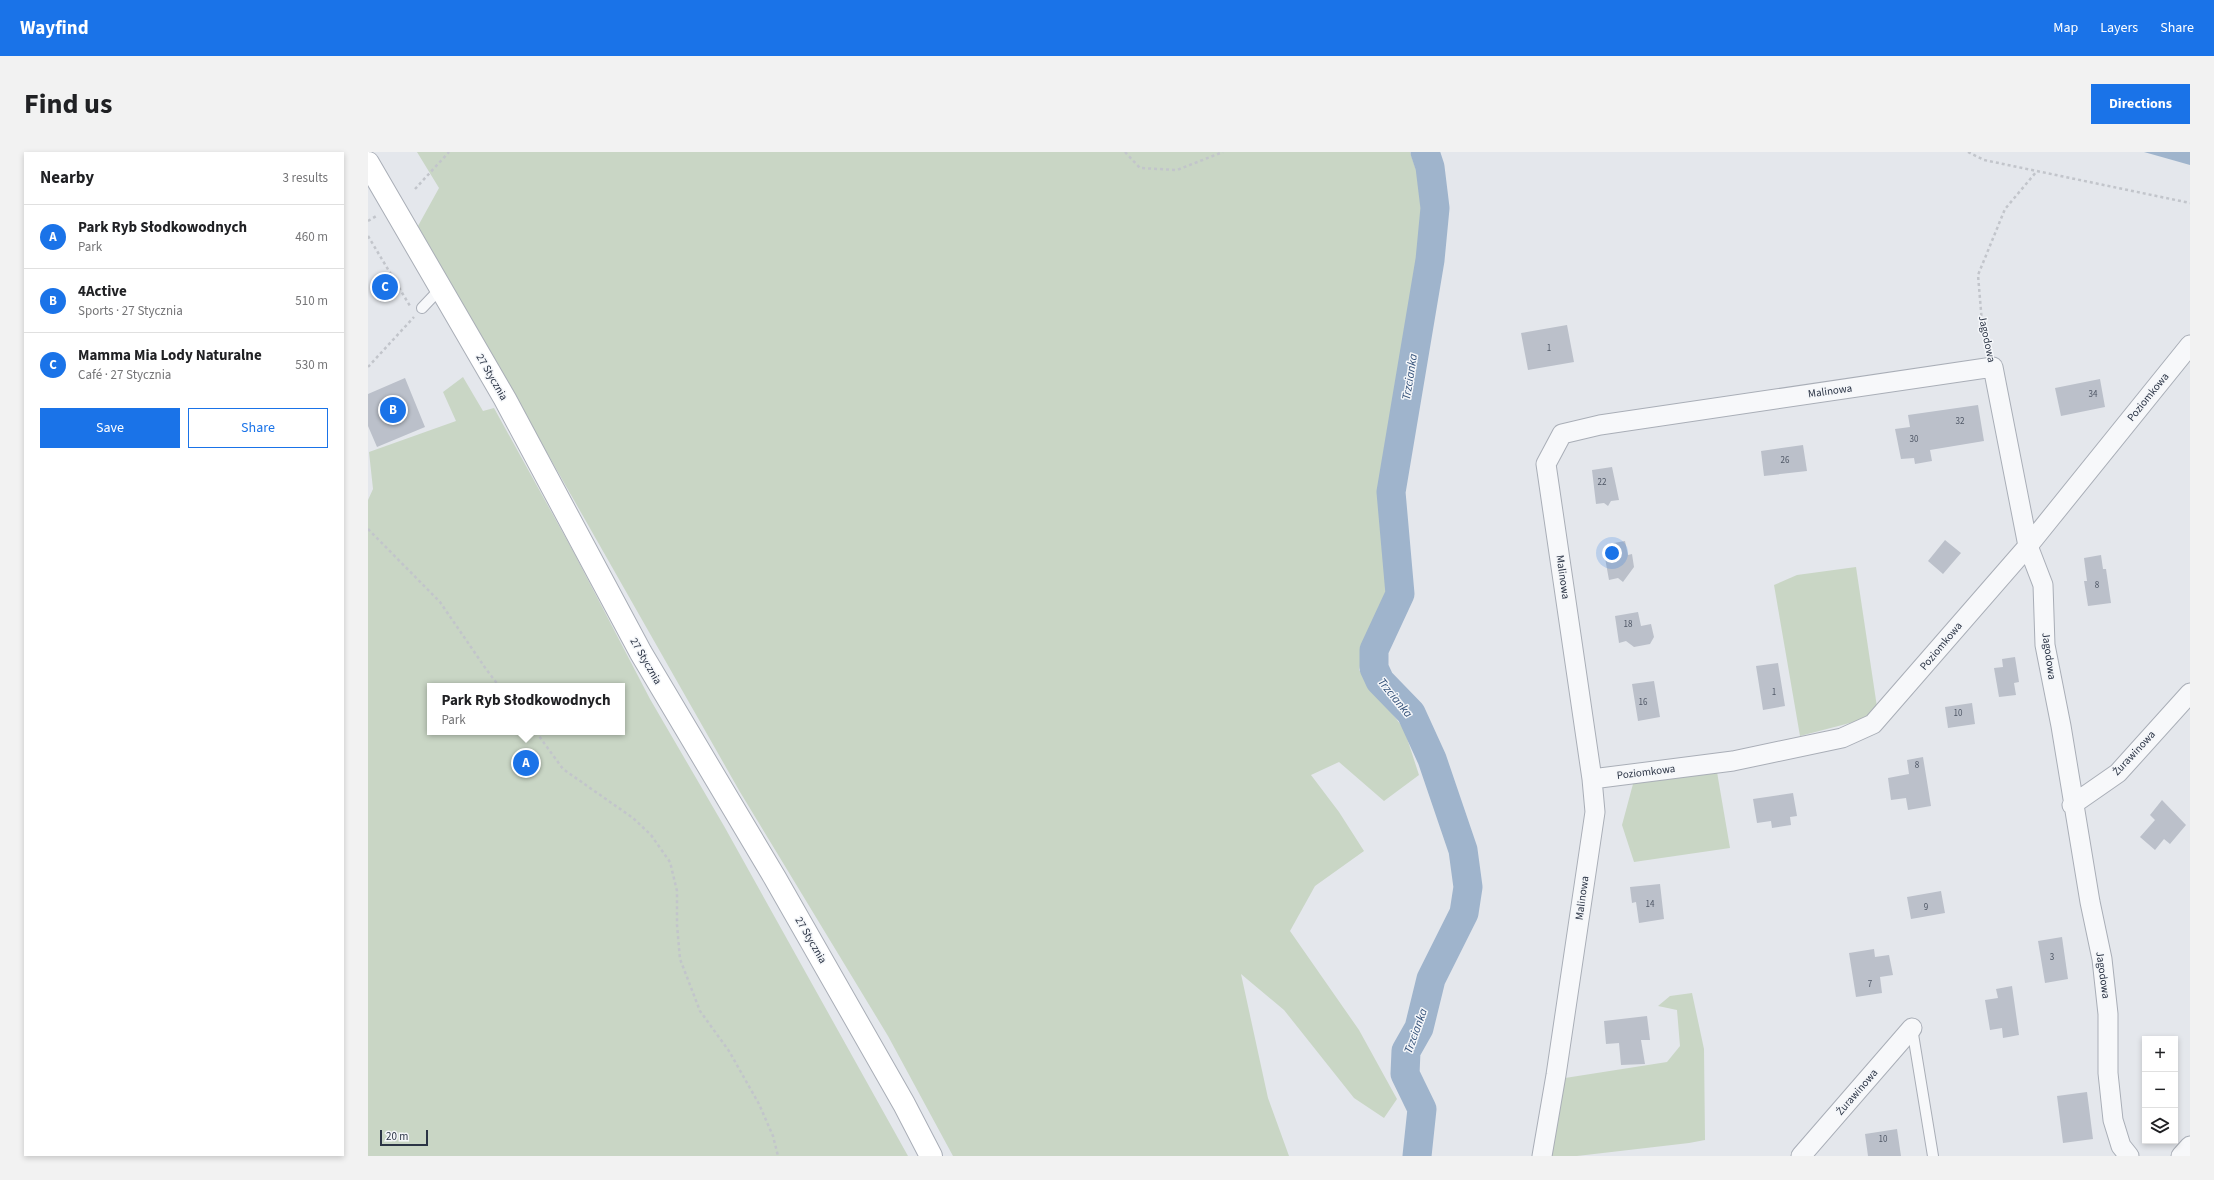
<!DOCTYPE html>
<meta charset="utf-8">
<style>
:root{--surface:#fff;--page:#f2f2f2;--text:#202124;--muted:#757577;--line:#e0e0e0;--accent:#1a73e8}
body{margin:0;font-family:"Source Sans 3",sans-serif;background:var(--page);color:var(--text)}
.controls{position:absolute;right:12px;bottom:12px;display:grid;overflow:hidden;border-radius:0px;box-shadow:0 2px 6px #0003}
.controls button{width:36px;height:36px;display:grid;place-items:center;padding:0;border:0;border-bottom:1px solid var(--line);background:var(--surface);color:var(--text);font:20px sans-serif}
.scale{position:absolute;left:12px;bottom:10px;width:48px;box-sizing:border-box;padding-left:4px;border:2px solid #2b3445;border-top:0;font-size:11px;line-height:14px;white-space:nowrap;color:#2b3445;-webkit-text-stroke:3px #f4f6f9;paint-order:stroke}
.you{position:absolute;left:1244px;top:401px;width:14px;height:14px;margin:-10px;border:3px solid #fff;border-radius:50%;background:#1a73e8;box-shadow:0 0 0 6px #1a73e833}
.badge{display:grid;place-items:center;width:26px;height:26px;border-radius:50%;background:var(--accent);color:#fff;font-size:13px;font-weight:700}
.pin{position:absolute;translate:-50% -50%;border:2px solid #fff;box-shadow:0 1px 4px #0006}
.popup{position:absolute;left:59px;top:531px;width:198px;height:52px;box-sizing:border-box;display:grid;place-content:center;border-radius:0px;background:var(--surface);filter:drop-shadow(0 1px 3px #0005);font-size:13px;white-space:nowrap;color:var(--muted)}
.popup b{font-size:15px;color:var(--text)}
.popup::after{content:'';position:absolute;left:50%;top:100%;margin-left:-8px;border:8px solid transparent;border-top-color:var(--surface)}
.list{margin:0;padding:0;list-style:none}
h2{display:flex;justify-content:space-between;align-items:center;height:52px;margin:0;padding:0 16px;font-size:17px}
h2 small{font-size:13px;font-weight:400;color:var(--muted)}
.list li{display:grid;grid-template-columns:26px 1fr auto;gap:12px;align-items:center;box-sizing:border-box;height:64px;padding:0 16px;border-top:1px solid var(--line)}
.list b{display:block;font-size:15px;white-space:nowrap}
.list p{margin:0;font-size:13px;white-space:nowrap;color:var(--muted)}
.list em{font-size:13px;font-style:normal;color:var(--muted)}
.actions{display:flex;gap:8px;padding:12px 16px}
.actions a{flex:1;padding:9px 0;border:1px solid var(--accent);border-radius:0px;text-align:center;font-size:14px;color:var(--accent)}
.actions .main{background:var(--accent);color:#fff}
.icon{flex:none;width:22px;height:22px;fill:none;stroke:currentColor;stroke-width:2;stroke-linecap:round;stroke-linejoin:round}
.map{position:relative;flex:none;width:1822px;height:1004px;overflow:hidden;border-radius:0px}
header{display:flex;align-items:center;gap:24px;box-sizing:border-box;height:56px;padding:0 20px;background:var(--accent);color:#fff}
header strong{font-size:19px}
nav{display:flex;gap:22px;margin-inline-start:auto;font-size:14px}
.intro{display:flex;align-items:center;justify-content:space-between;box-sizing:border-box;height:96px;padding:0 24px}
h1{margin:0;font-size:28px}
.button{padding:10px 18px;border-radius:0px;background:var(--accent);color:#fff;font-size:14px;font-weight:700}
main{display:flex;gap:24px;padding:0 24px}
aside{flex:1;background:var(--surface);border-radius:0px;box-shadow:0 2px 6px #0003}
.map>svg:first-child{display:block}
.green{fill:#c9d6c5;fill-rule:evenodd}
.water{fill:#9fb4cc}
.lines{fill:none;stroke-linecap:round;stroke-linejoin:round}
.river{stroke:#9fb4cc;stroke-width:29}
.building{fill:#bbc0ca}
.lane-casing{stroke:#a9aeb7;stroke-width:12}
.street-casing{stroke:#a9aeb7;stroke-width:21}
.secondary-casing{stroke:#a9aeb7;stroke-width:24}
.path{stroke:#c2c5cb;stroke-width:2.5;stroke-dasharray:3 3;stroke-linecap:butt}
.lane{stroke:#f7f8fa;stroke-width:10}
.street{stroke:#f7f8fa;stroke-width:19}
.secondary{stroke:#fff;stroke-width:22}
.labels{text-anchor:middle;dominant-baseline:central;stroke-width:3;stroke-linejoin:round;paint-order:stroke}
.number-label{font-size:9px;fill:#4f5766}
.street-label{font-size:11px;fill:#2b3445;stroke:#f4f6f9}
.water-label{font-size:12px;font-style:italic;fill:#34527a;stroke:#f4f6f9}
</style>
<header>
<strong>Wayfind</strong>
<nav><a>Map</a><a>Layers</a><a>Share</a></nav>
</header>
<div class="intro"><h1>Find us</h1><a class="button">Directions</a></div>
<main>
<aside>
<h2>Nearby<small>3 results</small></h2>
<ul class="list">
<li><span class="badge">A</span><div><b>Park Ryb Słodkowodnych</b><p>Park</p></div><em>460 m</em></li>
<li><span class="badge">B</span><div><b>4Active</b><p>Sports · 27 Stycznia</p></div><em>510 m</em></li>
<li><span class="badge">C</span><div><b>Mamma Mia Lody Naturalne</b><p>Café · 27 Stycznia</p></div><em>530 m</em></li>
</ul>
<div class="actions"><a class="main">Save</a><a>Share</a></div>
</aside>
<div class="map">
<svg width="1822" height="1004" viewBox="0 0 1822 1004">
<rect width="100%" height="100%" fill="#e4e7ec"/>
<path class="green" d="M49 0H1042L1055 39 1045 150 1012 349 1024 442 997 493 991 518 1036 577 1051 623 1016 649 971 610 943 623 971 660 996 699 947 734 922 779 991 878 1029 947 1016 966 986 946 916 858 873 822 900 946 921 1004H585L520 884 372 640 50 74 71 36Z
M95 225 115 259 126 256 205 399 282 547 356 674 540 1004H0V348L5 337 1 300 88 269 75 240ZM62 534H254V580H62Z
M1488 415 1509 555 1501 566 1432 584 1406 433 1429 423Z
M1349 620 1362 696 1266 710 1254 673 1265 632Z
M1324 841 1336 897 1337 988 1321 991 1209 1004H1183L1197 926 1299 910 1312 894 1309 858 1290 854 1302 844Z"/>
<path class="water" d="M1776 0H1822V13Z"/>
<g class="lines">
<path class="river" d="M1049 1004 1054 957 1037 922 1038 899 1051 876 1063 827 1096 761 1100 735 1095 698 1064 607 1043 561 1012 529 1006 516V498L1032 442 1023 340 1062 108 1067 56 1062 15 1057 0"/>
</g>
<path class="building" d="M1199 173 1206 210 1160 218 1153 181Z
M37 226 57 275 9 295 0 274V242Z
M1732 227 1737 255 1693 264 1687 236Z
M1610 253 1616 289 1562 298 1564 309 1547 312 1546 306 1533 307 1527 277 1542 275 1540 263Z
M1435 293 1439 319 1396 324 1393 299Z
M1244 315 1251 348 1243 349 1240 354 1236 351 1228 352 1224 318Z
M1577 388 1593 401 1575 422 1560 409Z
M1257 389 1260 403 1264 402 1266 415 1255 430 1250 426 1241 428 1237 406H1242L1240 392Z
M1733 403 1735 417H1738L1743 451 1720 454 1716 429H1719L1716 406Z
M1270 460 1273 474 1283 472 1286 485 1282 492 1266 495 1258 489 1251 491 1247 464Z
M1647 505 1651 530 1646 531 1648 543 1631 545 1626 516 1635 515 1634 507Z
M1410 511 1417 554 1395 558 1388 514Z
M1286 529 1292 565 1270 569 1264 532Z
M1604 551 1607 572 1580 576 1577 555Z
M1555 605 1563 654 1540 658 1538 646 1523 648 1520 626 1541 622 1539 608Z
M1425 641 1429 664 1422 665 1423 673 1404 676 1403 669 1389 671 1385 647Z
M1794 648 1818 673 1802 692 1796 687 1787 698 1772 685 1787 668 1782 663Z
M1292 732 1296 767 1271 771 1268 750 1264 751 1262 735Z
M1573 739 1577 761 1543 767 1539 745Z
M1694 785 1700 827 1677 831 1670 789Z
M1506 797 1507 805 1521 803 1525 823 1512 825 1514 841 1488 845 1481 801Z
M1644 834 1651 883 1635 886 1634 876 1622 878 1617 848 1630 846 1628 837Z
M1279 864 1282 888H1273L1277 912 1253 913 1251 891 1238 892 1236 869Z
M1719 940 1725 987 1695 991 1689 944Z
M1529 977 1533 1004H1500L1497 982Z"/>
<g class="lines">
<g class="lane-casing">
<path id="lane" d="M54 156 73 136
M1544 876 1565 1004"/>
</g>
<g class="street-casing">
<path id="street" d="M1224 627 1365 609 1474 586 1505 572 1660 394 1822 193
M1704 653 1750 621 1822 541
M1174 1004 1188 923 1227 660 1224 627 1178 312 1194 282 1232 273 1625 215 1660 394 1675 433 1677 493 1693 574 1722 750 1734 807 1740 862V921L1745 968 1753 994 1761 1004
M1433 1004 1544 876
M1813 1004 1822 994"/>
</g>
<g class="secondary-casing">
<path id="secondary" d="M0 11 137 247 273 501 407 726 536 952 563 1004"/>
</g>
<path class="path" d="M757 0 772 16 809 18 855 0
M1600 0 1616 8 1822 51
M47 37 81 0
M0 69 10 63
M0 84 42 154
M1621 199 1614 171 1610 123 1637 57 1669 19
M0 215 46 165
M0 377 72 450 118 517 131 534
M168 580 195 617 265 666 283 683 302 710 309 739V773L312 807 332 859 361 899 391 952 405 984 410 1004"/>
<use href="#lane" class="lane"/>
<use href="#street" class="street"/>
<use href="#secondary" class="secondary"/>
</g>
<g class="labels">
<g class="number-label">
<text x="1181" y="196">1</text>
<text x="1725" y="242">34</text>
<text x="1592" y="269">32</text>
<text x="1546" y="287">30</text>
<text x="1417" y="308">26</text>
<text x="1234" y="330">22</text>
<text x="1729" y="433">8</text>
<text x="1260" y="472">18</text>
<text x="1406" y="540">1</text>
<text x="1275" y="550">16</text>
<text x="1590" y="561">10</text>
<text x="1549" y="613">8</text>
<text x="1282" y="752">14</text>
<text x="1558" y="755">9</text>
<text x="1684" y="805">3</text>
<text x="1502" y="832">7</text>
<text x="1515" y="987">10</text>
</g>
<g class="street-label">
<text transform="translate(1619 187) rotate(78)">Jagodowa</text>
<text transform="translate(124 225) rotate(60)">27 Stycznia</text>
<text transform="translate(1462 239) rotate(-8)">Malinowa</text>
<text transform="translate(1780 245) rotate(-51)">Poziomkowa</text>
<text transform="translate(1195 425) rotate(82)">Malinowa</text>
<text transform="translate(1573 494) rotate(-50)">Poziomkowa</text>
<text transform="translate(1681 504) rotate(82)">Jagodowa</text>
<text transform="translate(278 509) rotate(60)">27 Stycznia</text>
<text transform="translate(1766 601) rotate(-47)">Żurawinowa</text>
<text transform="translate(1278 620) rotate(-7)">Poziomkowa</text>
<text transform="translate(1214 746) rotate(-82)">Malinowa</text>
<text transform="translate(443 788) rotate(60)">27 Stycznia</text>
<text transform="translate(1735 823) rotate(82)">Jagodowa</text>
<text transform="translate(1489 940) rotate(-49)">Żurawinowa</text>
</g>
<g class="water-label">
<text transform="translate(1042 225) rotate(-81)">Trzcianka</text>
<text transform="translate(1027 546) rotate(51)">Trzcianka</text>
<text transform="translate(1048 879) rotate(-70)">Trzcianka</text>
</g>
</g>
</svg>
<div class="controls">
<button>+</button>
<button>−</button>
<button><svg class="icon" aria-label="layers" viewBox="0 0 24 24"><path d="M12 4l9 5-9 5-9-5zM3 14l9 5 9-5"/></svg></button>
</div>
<div class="scale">20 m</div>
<div class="you"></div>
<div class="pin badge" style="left:158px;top:611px">A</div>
<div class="popup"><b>Park Ryb Słodkowodnych</b>Park</div>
<div class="pin badge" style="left:25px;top:258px">B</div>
<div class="pin badge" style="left:17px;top:135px">C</div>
</div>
</main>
